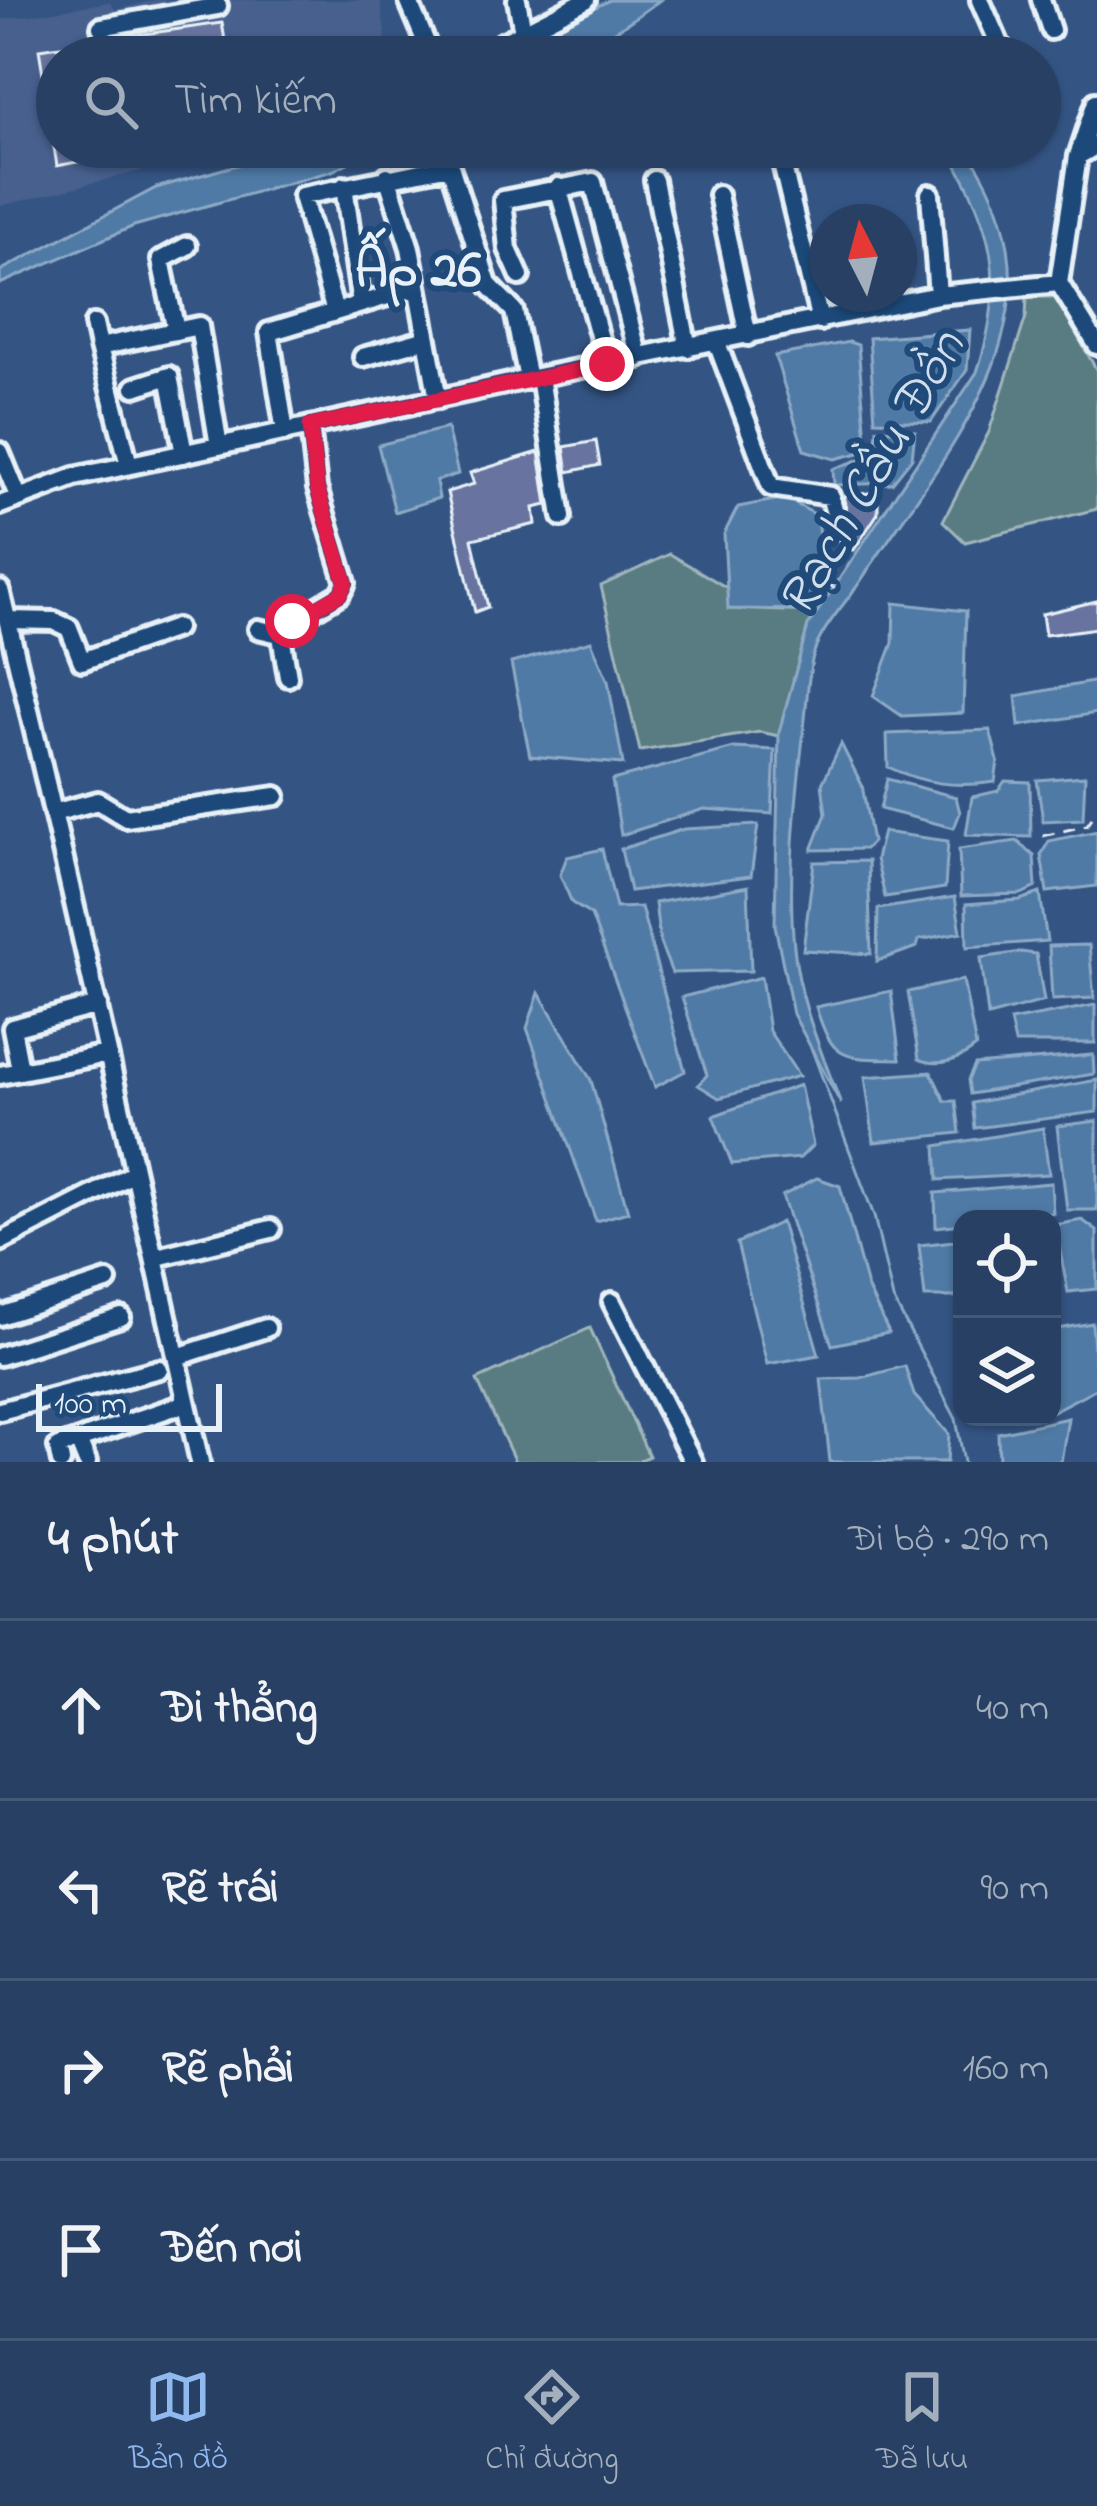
<!DOCTYPE html>
<html lang="vi">
<meta charset="utf-8">
<style>
:root{--surface:#274063;--page:#334b6c;--text:#f1f3f6;--muted:#a4afbe;--line:#435978;--accent:#90b9f0}
body{margin:0;font-family:"Indie Flower",sans-serif;background:var(--page);color:var(--text)}
.controls{position:absolute;right:36px;bottom:36px;display:grid;overflow:hidden;border-radius:24px;box-shadow:0 3px 9px #0004}
.controls button{width:108px;height:108px;display:grid;place-items:center;padding:0;border:0;border-bottom:3px solid var(--line);background:var(--surface);color:var(--text);font:60px sans-serif}
.compass{position:absolute;left:809px;top:204px;width:108px;height:108px;border-radius:50%;background:var(--surface);box-shadow:0 3px 9px #0004;rotate:354deg}
.scale{position:absolute;left:36px;bottom:30px;width:186px;box-sizing:border-box;padding-left:12px;border:6px solid #e8f1f8;border-top:0;font-size:33px;line-height:42px;white-space:nowrap;color:#e8f1f8;-webkit-text-stroke:9px #1f4a7a;paint-order:stroke}
.stop{position:absolute;width:36px;height:36px;margin:-27px;border:9px solid #e11d48;border-radius:50%;background:#fff}
.stop.end{background:#e11d48;border-color:#fff;box-shadow:0 3px 12px #0008}
.list{margin:0;padding:0;list-style:none}
h2{display:flex;justify-content:space-between;align-items:center;height:156px;margin:0;padding:0 48px;font-size:51px}
h2 small{font-size:39px;font-weight:400;color:var(--muted)}
.list li{display:grid;grid-template-columns:78px 1fr auto;gap:36px;align-items:center;box-sizing:border-box;height:180px;padding:0 48px;border-top:3px solid var(--line)}
.list b{display:block;font-size:45px;white-space:nowrap}
.list em{font-size:39px;font-style:normal;color:var(--muted)}
.icon{flex:none;width:66px;height:66px;fill:none;stroke:currentColor;stroke-width:2;stroke-linecap:round;stroke-linejoin:round}
.map{position:relative;flex:none;width:1097px;height:1462px;overflow:hidden}
.search{position:absolute;background:var(--surface);box-shadow:0 3px 9px #0004;left:36px;right:36px;top:36px;height:132px;display:flex;align-items:center;gap:30px;box-sizing:border-box;padding:0 42px;border-radius:66px;color:var(--muted);font-size:45px}
.sheet{height:876px;background:var(--surface)}
nav{display:flex;justify-content:space-around;align-items:center;box-sizing:border-box;height:168px;border-top:3px solid var(--line);background:var(--surface);font-size:33px;color:var(--muted)}
nav a{display:grid;justify-items:center;gap:6px}
nav .on{color:var(--accent)}
.map>svg:first-child{display:block}
.built{fill:#46618e}
.green{fill:#587c81;stroke:#a0b6bc;stroke-width:3}
.water{fill:#507aa5;stroke:#8daac6;stroke-width:3}
.lines{fill:none;stroke-linecap:round;stroke-linejoin:round}
.stream{stroke:#8daac6;stroke-width:3}
.building{fill:#67739f;stroke:#e8f1f8;stroke-width:3}
.minor-casing{stroke:#e8f1f8;stroke-width:26}
.path{stroke:#e8f1f8;stroke-width:3;stroke-dasharray:12 9;stroke-linecap:butt}
.minor{stroke:#1f4a7a;stroke-width:16}
.route{stroke:#e11d48;stroke-width:15}
.labels{text-anchor:middle;dominant-baseline:central;stroke-width:12;stroke-linejoin:round;paint-order:stroke}
.neighbourhood-label{font-size:54px;font-weight:bold;fill:#e8f1f8;stroke:#1f4a7a}
.water-label{font-size:54px;font-style:italic;fill:#d1dfec;stroke:#1f4a7a}
</style>
<div class="map">
<svg width="1097" height="1462" viewBox="0 0 1097 1462">
<rect width="100%" height="100%" fill="#345584"/>
<filter id="ink" filterUnits="userSpaceOnUse"><feTurbulence type="fractalNoise" baseFrequency=".00833" numOctaves="2"/><feDisplacementMap in="SourceGraphic" scale="24" xChannelSelector="R" yChannelSelector="G"/><feConvolveMatrix kernelMatrix="1 2 1 2 8 2 1 2 1" color-interpolation-filters="sRGB"/></filter>
<g filter="url(#ink)">
<path class="built" d="M155 0H380L387 45 376 57H57V147H237L0 206V20L109 2 116 10Z"/>
<path class="green" d="M1027 297H1056L1097 371V509L965 542 943 521 989 432 1026 317Z
M670 554 727 588 729 609 817 612 808 626 779 736 760 732 640 751 601 586Z
M590 1328 649 1456 636 1462H515L477 1380Z"/>
<path class="water" d="M610 0H660C592 49 578 57 494 57Z
M300 147H379L332 171 134 226 0 284V271L156 188Z
M946 147H965C1080 310 951 444 862 579 847 602 819 630 813 656 807 679 807 705 804 728 796 800 787 875 794 947 799 1002 822 1053 841 1104L793 1014 775 925 779 732 808 626 977 372C1007 282 994 226 946 147Z
M970 330 967 370 931 422 875 420 869 338Z
M849 342 858 345 867 451 835 459 804 450 775 356Z
M447 428 458 474 436 481 439 498 395 512 378 445Z
M877 429 915 431 912 458 892 483 834 485 833 469 875 454Z
M785 498 818 516 824 583 812 610 728 609 724 534 738 507Z
M894 603 966 611 963 713 902 716 873 696 893 643Z
M591 641 608 681 623 764 530 756 511 663Z
M1097 681V713L1019 726 1016 696Z
M990 730 998 761 995 782C956 788 924 784 888 767L887 734Z
M841 744 862 785 872 842 865 849 812 850 826 814 822 784Z
M734 748 775 750 772 814 704 809 621 835 612 780Z
M1085 776 1083 819 1043 821 1037 780Z
M887 779 956 797 960 813 954 828 880 809Z
M1005 781 1030 782 1031 837 966 835 972 797 998 791Z
M758 825 751 876 630 891 621 849 684 829Z
M1097 831V886L1047 892 1041 855 1049 841Z
M883 832 948 841 945 888 885 897 876 859Z
M1017 841 1034 856 1036 887 1021 894 961 896 959 849Z
M602 849 616 908 641 907 685 1071 655 1087 591 915 572 903 560 875 567 857Z
M868 861 871 954 803 950 814 862Z
M748 886 751 971 672 973 660 943 655 903Z
M1040 893 1047 941 967 947 966 904 1020 900Z
M955 897 961 932 919 940 917 947 877 961 878 909Z
M1089 945 1094 998 1052 1000 1049 946Z
M1021 952 1036 954 1044 1001 988 1016 981 958Z
M761 977 769 1031 799 1076 719 1098 698 1085 707 1075 682 997Z
M963 980 976 1047C960 1060 939 1068 919 1059L908 992Z
M891 991 900 1059C845 1058 833 1063 816 1007Z
M539 993 591 1080 628 1212 596 1221 527 1028Z
M1095 1005V1043H1015L1010 1021Z
M1093 1055 1094 1074 970 1094 968 1080 975 1065Z
M931 1072 945 1101H956L960 1133 874 1142 865 1077Z
M1097 1080V1112L975 1128 972 1103Z
M800 1085 813 1145 800 1158 732 1164 713 1116Z
M1097 1121V1210H1067L1057 1126Z
M1043 1128 1049 1174 938 1180 936 1146Z
M817 1178 840 1186 867 1287 889 1333 832 1345 782 1196Z
M1051 1183 1053 1213 962 1219V1224L936 1227 935 1193Z
M1082 1220 1097 1231V1289L1068 1292 1055 1225Z
M781 1222 819 1355 767 1364 737 1243Z
M962 1240V1297H925L919 1245Z
M1092 1323 1097 1388 1053 1411 1052 1330Z
M905 1366 914 1395 949 1434 947 1462H830L821 1379 860 1378Z
M1068 1418 1061 1462H999L998 1433Z"/>
<g class="lines">
<path class="stream" d="M812 1050 874 1216 893 1299 956 1419 964 1462"/>
</g>
<path class="building" d="M222 23 228 57H213L212 44 131 57H57V123L51 124 39 49Z
M54 147H120L121 153 57 166Z
M596 441 600 465 568 472 564 447Z
M539 452 547 505 534 508 536 524 472 539 488 607 475 612 447 492 474 484 470 473Z
M878 492V513L854 550 837 549 847 512 843 496Z
M1097 601V628L1045 635 1042 614Z"/>
<g class="lines">
<g class="minor-casing">
<path id="minor" d="M408 0 432 57
M517 0 523 32
M980 0 1005 57
M1041 0 1051 30
M101 27 218 6
M475 57 586 0
M1097 145 1078 156 1059 283 1097 345
M778 147 820 321
M1078 156 1096 102
M387 176 410 248 438 399
M654 180 688 348
M344 186 361 304
M558 187 607 364
M930 194 938 295
M718 195 748 336
M520 276 508 249 503 200 593 182 639 358
M335 312 302 196 450 166 488 284 514 311 528 379
M94 324 99 347 199 326 219 446
M176 331 161 260 187 246
M717 343 771 487 830 496 834 510
M99 347 129 465
M363 357 427 339
M540 377 562 517
M135 387 169 376 184 454
M285 432 269 332 417 287
M0 452 18 496
M0 505 75 477 528 379 938 295 1059 283
M0 590C71 880 134 1171 200 1462
M7 620 54 621 69 628 82 661 176 628
M258 629 275 633 340 594 346 583 317 488 310 426
M280 630 288 677
M57 812 98 801 126 818 276 796
M20 1069 12 1028 98 1005
M0 1075 107 1054
M0 1242 131 1175
M157 1257 271 1229
M612 1302 693 1462
M0 1316 107 1281
M0 1356 121 1317
M177 1357 266 1328
M0 1411 159 1369
M78 1440 87 1462
M61 1462 58 1447 186 1403"/>
</g>
<path class="path" d="M1043 836 1087 825 1097 811"/>
<use href="#minor" class="minor"/>
</g>
</g>
<g class="lines" filter="url(#ink)">
<path class="route" d="M292 621 340 594 346 583 317 488 310 426 607 364"/>
</g>
<g class="labels">
<g class="neighbourhood-label">
<text x="418" y="273">Ấp 26</text>
</g>
<g class="water-label">
<text transform="translate(874 475) rotate(-60)">Rạch Cầu Đồn</text>
</g>
</g>
</svg>
<div class="controls">
<button><svg class="icon" aria-label="locate" viewBox="0 0 24 24"><circle cx="12" cy="12" r="6"/><path d="M12 2v4M12 18v4M2 12h4M18 12h4"/></svg></button>
<button><svg class="icon" aria-label="layers" viewBox="0 0 24 24"><path d="M12 4l9 5-9 5-9-5zM3 14l9 5 9-5"/></svg></button>
</div>
<svg class="compass" viewBox="-18 -18 36 36"><path d="M0-13l5 13h-10z" fill="#e53935"/><path d="M0 13l5-13h-10z" fill="#a4afbe"/></svg>
<div class="scale">100 m</div>
<div class="stop" style="left:292px;top:621px"></div>
<div class="stop end" style="left:607px;top:364px"></div>
<div class="search"><svg class="icon" aria-label="search" viewBox="0 0 24 24"><circle cx="10" cy="10" r="6"/><path d="M15 15l6 6"/></svg>Tìm kiếm</div>
</div>
<section class="sheet">
<h2>4 phút<small>Đi bộ · 290 m</small></h2>
<ul class="list">
<li><svg class="icon" aria-label="ahead" viewBox="0 0 24 24"><path d="M12 20V5M6 11l6-6 6 6"/></svg><div><b>Đi thẳng</b></div><em>40 m</em></li>
<li><svg class="icon" aria-label="left" viewBox="0 0 24 24"><path d="M17 20v-9H6M10 6l-5 5 5 5"/></svg><div><b>Rẽ trái</b></div><em>90 m</em></li>
<li><svg class="icon" aria-label="right" viewBox="0 0 24 24"><path d="M7 20v-9h11M14 6l5 5-5 5"/></svg><div><b>Rẽ phải</b></div><em>160 m</em></li>
<li><svg class="icon" aria-label="arrive" viewBox="0 0 24 24"><path d="M6 21V4h12l-3 4 3 4H6"/></svg><div><b>Đến nơi</b></div></li>
</ul>
</section>
<nav>
<a class="on"><svg class="icon" aria-label="map" viewBox="0 0 24 24"><path d="M3 6l6-2 6 2 6-2v14l-6 2-6-2-6 2zM9 4v14M15 6v14"/></svg>Bản đồ</a>
<a><svg class="icon" aria-label="directions" viewBox="0 0 24 24"><path d="M12 3l9 9-9 9-9-9zM9 14v-3h6M13 9l2 2-2 2"/></svg>Chỉ đường</a>
<a><svg class="icon" aria-label="saved" viewBox="0 0 24 24"><path d="M7 4h10v16l-5-4-5 4z"/></svg>Đã lưu</a>
</nav>
